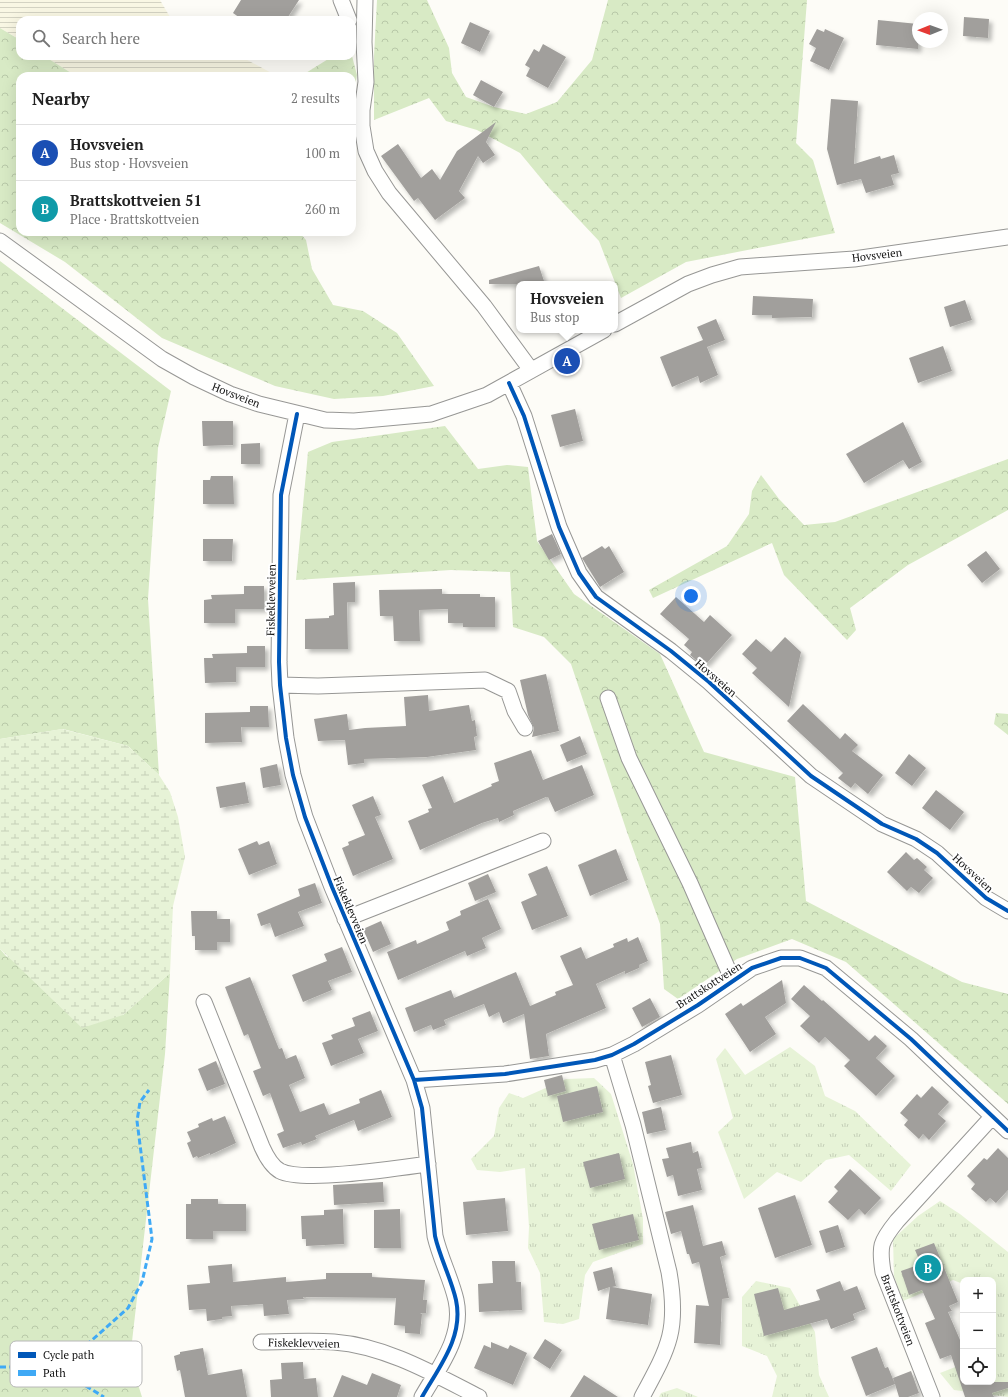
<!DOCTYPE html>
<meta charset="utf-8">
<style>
:root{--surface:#fff;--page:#f2f2f2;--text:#222;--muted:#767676;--line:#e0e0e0;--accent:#7c3aed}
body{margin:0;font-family:"PT Serif",serif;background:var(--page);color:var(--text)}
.controls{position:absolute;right:12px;bottom:12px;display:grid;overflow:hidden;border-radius:8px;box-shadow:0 4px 16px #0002}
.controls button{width:36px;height:36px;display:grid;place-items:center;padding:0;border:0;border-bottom:1px solid var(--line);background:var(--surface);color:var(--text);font:20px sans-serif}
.compass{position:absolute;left:912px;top:12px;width:36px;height:36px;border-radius:50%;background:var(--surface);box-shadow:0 4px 16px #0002;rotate:269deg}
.you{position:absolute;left:691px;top:596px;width:14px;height:14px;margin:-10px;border:3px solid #fff;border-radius:50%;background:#1a73e8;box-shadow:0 0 0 6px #1a73e833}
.badge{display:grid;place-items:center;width:26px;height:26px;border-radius:50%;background:var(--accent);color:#fff;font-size:13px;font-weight:700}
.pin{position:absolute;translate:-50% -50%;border:2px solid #fff;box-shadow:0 1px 4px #0006}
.popup{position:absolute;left:516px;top:281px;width:102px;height:52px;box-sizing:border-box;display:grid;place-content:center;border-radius:8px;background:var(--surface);filter:drop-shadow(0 1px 3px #0005);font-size:13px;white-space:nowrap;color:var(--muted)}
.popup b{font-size:15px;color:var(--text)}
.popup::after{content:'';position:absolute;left:50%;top:100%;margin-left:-8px;border:8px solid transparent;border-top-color:var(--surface)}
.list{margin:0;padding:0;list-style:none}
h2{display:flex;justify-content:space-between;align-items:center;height:52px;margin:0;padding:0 16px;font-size:17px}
h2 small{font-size:13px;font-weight:400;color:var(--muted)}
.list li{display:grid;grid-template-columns:26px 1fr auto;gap:12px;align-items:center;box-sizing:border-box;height:56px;padding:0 16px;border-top:1px solid var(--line)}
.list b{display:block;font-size:15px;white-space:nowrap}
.list p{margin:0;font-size:13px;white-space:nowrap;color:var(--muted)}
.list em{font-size:13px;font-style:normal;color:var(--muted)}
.icon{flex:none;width:22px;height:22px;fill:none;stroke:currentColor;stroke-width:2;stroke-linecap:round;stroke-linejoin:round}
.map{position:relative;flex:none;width:1008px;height:1397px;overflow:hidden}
.search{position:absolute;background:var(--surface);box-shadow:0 4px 16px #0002;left:16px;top:16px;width:340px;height:44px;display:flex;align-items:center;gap:10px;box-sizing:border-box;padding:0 14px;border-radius:12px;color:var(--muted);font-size:15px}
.panel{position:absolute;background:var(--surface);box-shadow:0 4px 16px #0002;left:16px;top:72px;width:340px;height:164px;border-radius:12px}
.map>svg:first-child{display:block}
.farmland{fill:url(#farmland-rules)}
.grass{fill:url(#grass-tufts)}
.forest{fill:url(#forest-crowns)}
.wetland{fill:url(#wetland-marsh)}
.building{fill:#a19f9c;filter:url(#shadow)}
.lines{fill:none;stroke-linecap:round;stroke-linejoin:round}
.street-casing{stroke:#979795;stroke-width:17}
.street{stroke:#fffffe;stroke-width:15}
.quiet{stroke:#3fa9f5;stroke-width:3;stroke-dasharray:6 3;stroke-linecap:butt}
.cycleway-casing{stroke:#fff;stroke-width:6}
.cycleway{stroke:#0057b8;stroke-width:4}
.labels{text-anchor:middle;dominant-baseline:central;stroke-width:4;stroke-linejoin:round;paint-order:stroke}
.street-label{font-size:11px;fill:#111;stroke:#fff}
.key{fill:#fff;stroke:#b8b8b8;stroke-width:1}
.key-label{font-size:11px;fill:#111}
</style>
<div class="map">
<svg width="1008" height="1397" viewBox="0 0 1008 1397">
<defs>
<pattern id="farmland-rules" width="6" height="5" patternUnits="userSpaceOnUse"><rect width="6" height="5" fill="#f9f7e4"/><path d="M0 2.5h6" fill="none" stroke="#d4d3c3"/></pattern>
<pattern id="grass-tufts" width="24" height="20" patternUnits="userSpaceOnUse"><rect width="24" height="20" fill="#e7f3d7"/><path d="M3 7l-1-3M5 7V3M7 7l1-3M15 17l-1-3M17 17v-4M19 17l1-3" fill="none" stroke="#c5cfb8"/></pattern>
<pattern id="forest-crowns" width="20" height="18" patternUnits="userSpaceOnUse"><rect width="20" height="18" fill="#d8eac5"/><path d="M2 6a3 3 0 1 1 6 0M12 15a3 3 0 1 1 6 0" fill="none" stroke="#b8c8a8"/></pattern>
<pattern id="wetland-marsh" width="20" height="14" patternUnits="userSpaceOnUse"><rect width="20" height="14" fill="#e7f3d7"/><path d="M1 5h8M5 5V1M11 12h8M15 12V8" fill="none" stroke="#c5cfb8"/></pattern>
<filter id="shadow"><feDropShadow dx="3.5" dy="3.5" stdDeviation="2" flood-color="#0004"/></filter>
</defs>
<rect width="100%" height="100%" fill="#fdfcf7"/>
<path class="farmland" d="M0 0H160L170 17 175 20H20V40L0 28Z
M44 56H240L277 76H76Z"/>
<path class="grass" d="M790 1047 815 1066 825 1096 855 1111 911 1165 891 1191 849 1155 826 1160 801 1182 777 1172 744 1199 718 1132 733 1118 716 1059 725 1048 745 1075Z
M594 1078 611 1094 633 1164 643 1219V1244L593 1262 585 1275 579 1319 563 1324 544 1322 540 1273 528 1248 529 1227 525 1168 500 1172 477 1170 471 1159 494 1136 499 1108 509 1093 523 1098 566 1079Z
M940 1201 960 1214 1008 1252V1397L954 1390 940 1373 963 1364V1382H993V1280H963V1284L953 1280 903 1301 894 1276 893 1239 918 1216Z
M756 1281 790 1288 815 1332 819 1375 829 1397H772L777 1376 767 1356 742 1346V1297Z
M677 1388 698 1397H659L661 1393Z"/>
<path class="forest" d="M377 0H427L449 48 452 73 466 97 494 107 526 114 557 102 592 60 608 0H807L796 143 813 160 835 233 686 262 621 298 599 241 549 188 520 153 477 130 446 121 429 98 374 120V56Z
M0 28 20 40V56H44L76 76H20V232H299L306 240 312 269 333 305 363 311 397 333 434 386 383 396 334 399 275 386 162 338 65 262 0 223Z
M333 56H352L357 75 352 102V76H301Z
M0 261 171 391 158 448 148 599 159 775 128 746 63 729 0 739Z
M445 426 478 469 507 465 528 467 537 541 574 594 660 654 704 752 795 777 806 901 962 982 1008 994V1104L846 962 792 939 737 959 678 999 664 989 660 924 627 832 571 664 544 637 513 627 510 572 451 570 296 580 308 452 332 442Z
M1008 459V510L908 565 850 608 856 630 847 640 784 575 772 543 653 598 649 590 727 546 749 514 752 491 761 475 779 499 804 525 835 522Z
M996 713 1008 714V735L994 724Z
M0 949 6 956 123 1015 170 973 165 1054 130 1359 142 1397H0Z"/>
<path class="wetland" d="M62 729 128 746 159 775 170 792 178 817 185 857 173 906 170 973 123 1015 82 1028 0 949V739Z"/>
<path class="building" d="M241 0H299L286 20H243L233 13Z
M964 17 989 19 988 38 963 36Z
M878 20 918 24V49L876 45Z
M470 22 490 31 480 52 461 43Z
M817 29 824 32 825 29 844 38 829 70 810 61 816 48 809 44Z
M543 44 566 57 548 88 526 76 530 68 525 65 534 49 539 52Z
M481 80 503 92 494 107 473 95Z
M831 99 858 101 854 164 880 156 881 159 894 155 899 173 891 175 894 185 866 193 861 179 837 185 827 149Z
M496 122 486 142 495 155 483 163 478 156 459 191 465 198 435 220 418 198 414 201 381 156 398 144 421 178 432 169 440 180 457 151Z
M539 266 545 284H489V280Z
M753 296 813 299 812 317 772 318V315H752Z
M965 300 972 320 950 327 944 307Z
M716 319 725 340 707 347 718 375 700 383 698 376 672 387 660 357 703 340 697 327Z
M943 346 952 371 918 383 909 358Z
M575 409 583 441 560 447 551 415Z
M202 421H233V445L203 446Z
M903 422 922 462 909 469 903 460 864 483 846 454Z
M260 443V464H241V444Z
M211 476H233L234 504H203V480H210Z
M552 534 561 554 549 560 538 541Z
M203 539H233L232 561H203Z
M602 546 605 549 609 546 624 572 600 587 582 558Z
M986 551 1000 569 982 583 967 565Z
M355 582V602H347L348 649H305V619L329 618V616L334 615 333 583Z
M244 586H264V609H235V623H204V600L212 599 211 595 244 594Z
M442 589V594H480V597H495V627H463V623H448V609L419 610 420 641H394L393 616H380L379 590Z
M676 597 704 622 710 615 732 635 706 664 704 662 702 665 690 655 692 652 684 645 689 639 660 614Z
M785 637 801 652 789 707 752 673 757 668 742 654 756 639 771 652Z
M247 646H265V667H236V682L205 683 204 658H213L212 654 247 653Z
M546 674 559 731 532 737 534 728 528 715 520 680Z
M428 695 429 711 469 705 472 721 475 720 477 736 474 737 476 750 427 757 364 759V763L348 765 345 740 318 741 314 719 347 714 349 730 365 728 406 726 404 697Z
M803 704 840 739 845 733 858 745 852 751 883 775 868 794 855 783 851 788 838 778 843 773 787 721Z
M250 706H268L269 727H241L242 742 205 743V713L250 712Z
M580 736 587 754 567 762 560 745Z
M531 750 543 780 582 765 594 795 555 812 548 797H546L513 811 514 815 499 822 498 818 482 823 420 850 408 821 429 812 428 809 432 808 422 785 443 776 454 803 492 786 491 784 499 781 494 763Z
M909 754 926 768 912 786 895 773Z
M277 764 281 785 263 788 260 768Z
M245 782 249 803 220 808 216 787Z
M936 790 964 812 950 830 922 808Z
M373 796 381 815 375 817 393 859 353 876 342 848 349 845 348 842 365 835 352 805Z
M257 841 259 845 269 841 277 864 249 875 238 849Z
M616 849 628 880 590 896 578 865Z
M906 852 914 860 917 858 927 867 924 870 933 878 919 893 911 887 907 891 887 872Z
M547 866 568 916 532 930 521 902 537 895 528 874Z
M488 874 496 892 475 901 468 883Z
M315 883 322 903 298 912 304 926 275 937 270 923 261 926 257 914 300 896 298 889Z
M488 899 501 929 482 938 486 948 467 956 465 951 398 980 387 952 416 940 417 944 449 930 446 922 461 915 460 911Z
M191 911H217V919H230V942H217V950H195V936H192Z
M381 921 391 944 373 952 363 929Z
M638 937 648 961 639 965V968L625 974V971L596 984 606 1008 546 1034 549 1056 530 1059 524 1014 503 1023 499 1012 489 1017 484 1004 444 1020 446 1025 433 1030 431 1025 414 1032 405 1008 451 990 454 998 516 972 530 1006 556 995 555 992 573 985 560 956 581 947 586 959 614 947 613 944 627 938 628 942Z
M342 947 352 972 328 981 332 990 303 1002 292 975 327 961 324 954Z
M250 977 279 1049 282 1048 286 1059 296 1055 305 1078 289 1085 300 1112 324 1103 329 1115 360 1103 359 1099 381 1090 392 1117 358 1131 354 1120 315 1136 317 1139 302 1145 301 1142 283 1148 277 1134 284 1131 270 1093 263 1096 253 1071 261 1068 248 1034 244 1036 225 987Z
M782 980 786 1003 765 1017 776 1034 750 1052 725 1014 741 1003 743 1006Z
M804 985 822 1001 823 1000 869 1041 875 1035 887 1046 876 1058 895 1076 876 1096 844 1066 850 1060 825 1037 819 1043 800 1026 810 1016 791 999Z
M650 998 660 1017 642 1027 632 1008Z
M370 1011 378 1031 358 1039 364 1053 331 1066 322 1043 333 1039 331 1035 355 1026 352 1018Z
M671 1055 682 1095 653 1103 648 1086 651 1085 645 1062Z
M216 1061 225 1084 207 1091 198 1069Z
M562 1075 566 1091 548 1096 544 1080Z
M597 1086 603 1112 563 1122 557 1096Z
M932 1086 949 1102 938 1114 946 1121 929 1140 923 1134 919 1139 904 1125 908 1120 900 1113 917 1094 921 1098Z
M661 1107 666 1130 647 1134 642 1112Z
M225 1116 236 1143 210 1155V1153L198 1158 197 1156 193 1158 187 1143 191 1141 187 1132 199 1127 198 1124 212 1118 213 1121Z
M691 1142 693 1153 698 1151 702 1168 697 1169 702 1190 678 1196 673 1175 667 1177 662 1159 669 1158 666 1148Z
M998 1148 1008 1158V1190L996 1203 990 1198 986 1202 971 1189 975 1184 967 1176 984 1158 987 1160Z
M619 1153 625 1179 590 1188 583 1162Z
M850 1169 881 1198 865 1215 859 1209 848 1220 828 1202 838 1191 834 1187Z
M383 1182 384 1202 334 1205 333 1185Z
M795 1195 812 1245 775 1258 758 1208Z
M505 1198 508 1231 466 1235 463 1202Z
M191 1199H218V1204H246V1231H213V1239H186V1204H191Z
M693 1205 703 1246 722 1241 726 1255 720 1257 729 1298 722 1299 720 1345 694 1343 696 1305 709 1306 699 1262 692 1264 689 1254H687L681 1231 671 1234 665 1212Z
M343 1209 344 1244 306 1246V1239H302L301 1216 324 1215V1210Z
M400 1209 401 1248H374V1210Z
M633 1214 639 1240 599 1250 592 1224Z
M838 1225 845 1247 826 1253 819 1231Z
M934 1243 958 1302 949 1306 952 1311 948 1312 963 1347V1382H1008V1388L992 1393 994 1397H965L951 1355 940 1359 925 1323 935 1319 922 1290 909 1295 901 1271 921 1264 915 1250Z
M492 1261H515L516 1282H521L522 1310 479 1312 478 1284 493 1283Z
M232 1264 233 1282 286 1277V1282L326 1279V1273H372V1277L425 1280 423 1300H427L426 1313H420L422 1314 420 1334 405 1333V1326L394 1325 396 1298 303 1297 304 1299 287 1300 289 1314 264 1316 263 1304 231 1306 232 1316 222 1317V1319L207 1321 206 1309 189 1310 187 1285 210 1283 208 1266Z
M612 1267 616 1286 612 1287 652 1294 648 1325 606 1319 610 1287 598 1291 593 1272Z
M840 1281 844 1291 857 1286 866 1309 853 1314 855 1320 831 1329 827 1319 764 1336 754 1294 778 1288 784 1310 820 1300 816 1290Z
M545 1339 562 1350 550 1369 533 1358Z
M491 1342 508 1349 510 1345 527 1353 513 1385 474 1368 484 1345 491 1348Z
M877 1347 885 1368 888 1367 895 1384 893 1378 911 1371 919 1393 908 1397H899L895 1384 866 1396 851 1357Z
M203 1348 208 1375 242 1369 247 1397H185L180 1370 177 1371 174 1356 180 1354V1352Z
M303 1362 304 1379 316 1378 318 1397H271L270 1380 282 1379 281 1363Z
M372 1373 401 1385 397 1397H333L342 1375 367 1385Z
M584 1375 618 1397H570Z"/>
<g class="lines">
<g class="street-casing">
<path id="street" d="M341 0 349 20
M365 0 364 42 366 82 362 110V126L366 151 375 171 389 193 484 306 531 370
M0 241 162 359 194 377 230 394 259 404 325 420 354 421 431 414 487 395 604 330
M615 324 688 284 712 275 740 267 854 259 1008 237
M509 383 524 416 559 527 579 573 596 597 671 651 709 682 811 776 882 824 916 839 937 853 986 898 1008 911
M297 414 281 495 279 662 280 685 286 738 293 775 305 817 332 887 414 1080 422 1108 435 1236C440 1258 451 1278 456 1300 464 1337 439 1367 422 1397
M280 685 318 686 485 680 508 691 515 711 525 728
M608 698 629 758 690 883 733 981
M345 919 543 841
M204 1002 262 1147C266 1156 271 1166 280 1171 303 1183 399 1168 428 1164
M612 1055 633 1125 669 1272C679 1330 669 1347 642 1397
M414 1080 505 1074 595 1060 612 1055 634 1044 698 1005 752 968 781 958H800L826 968 911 1039 1008 1131
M261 1342C285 1342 310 1340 334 1342 386 1346 434 1374 479 1397
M932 1397 883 1272C879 1246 880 1242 897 1221L992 1117"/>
</g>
<use href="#street" class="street"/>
<path class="quiet" d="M0 1367H23L61 1371 104 1397
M61 1371 83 1348 128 1308 142 1282 152 1239 137 1121 140 1102 149 1090"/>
<g class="cycleway-casing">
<path id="cycleway" d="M509 383 524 416 559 527 579 573 596 597 671 651 709 682 811 776 882 824 916 839 937 853 986 898 1008 911
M297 414 281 495 279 662 280 685 286 738 293 775 305 817 332 887 414 1080 422 1108 435 1236C440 1258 451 1278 456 1300 464 1337 439 1367 422 1397
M414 1080 505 1074 595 1060 612 1055 634 1044 698 1005 752 968 781 958H800L826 968 911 1039 1008 1131"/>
</g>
<use href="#cycleway" class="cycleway"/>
</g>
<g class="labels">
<g class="street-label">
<text transform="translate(877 255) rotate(-7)">Hovsveien</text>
<text transform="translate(236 395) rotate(21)">Hovsveien</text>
<text transform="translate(271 600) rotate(-89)">Fiskeklevveien</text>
<text transform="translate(716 678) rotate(41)">Hovsveien</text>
<text transform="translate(973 873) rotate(43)">Hovsveien</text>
<text transform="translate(351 910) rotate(67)">Fiskeklevveien</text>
<text transform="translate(709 985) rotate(-33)">Brattskottveien</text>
<text transform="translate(898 1310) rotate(69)">Brattskottveien</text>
<text transform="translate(304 1343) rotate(1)">Fiskeklevveien</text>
</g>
</g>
<rect x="10" y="1341" width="132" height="46" rx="6" class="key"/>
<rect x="18" y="1352" width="18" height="6" fill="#0057b8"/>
<rect x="18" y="1370" width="18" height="6" fill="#3fa9f5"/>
<g class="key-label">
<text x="43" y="1359">Cycle path</text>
<text x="43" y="1377">Path</text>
</g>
</svg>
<div class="controls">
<button>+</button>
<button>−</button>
<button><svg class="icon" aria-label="locate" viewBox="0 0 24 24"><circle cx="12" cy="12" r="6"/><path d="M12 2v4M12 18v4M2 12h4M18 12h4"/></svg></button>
</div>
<svg class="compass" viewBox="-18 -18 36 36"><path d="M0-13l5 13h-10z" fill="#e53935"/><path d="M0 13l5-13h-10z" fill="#767676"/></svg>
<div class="you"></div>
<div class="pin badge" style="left:567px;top:361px;background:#1a4fb4">A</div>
<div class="popup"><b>Hovsveien</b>Bus stop</div>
<div class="pin badge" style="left:928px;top:1268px;background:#0f9aa8">B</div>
<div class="search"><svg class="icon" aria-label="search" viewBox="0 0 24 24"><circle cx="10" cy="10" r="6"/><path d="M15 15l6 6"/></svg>Search here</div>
<section class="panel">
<h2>Nearby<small>2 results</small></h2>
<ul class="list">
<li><span class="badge" style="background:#1a4fb4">A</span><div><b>Hovsveien</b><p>Bus stop · Hovsveien</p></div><em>100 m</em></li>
<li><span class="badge" style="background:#0f9aa8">B</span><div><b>Brattskottveien 51</b><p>Place · Brattskottveien</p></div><em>260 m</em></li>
</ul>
</section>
</div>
